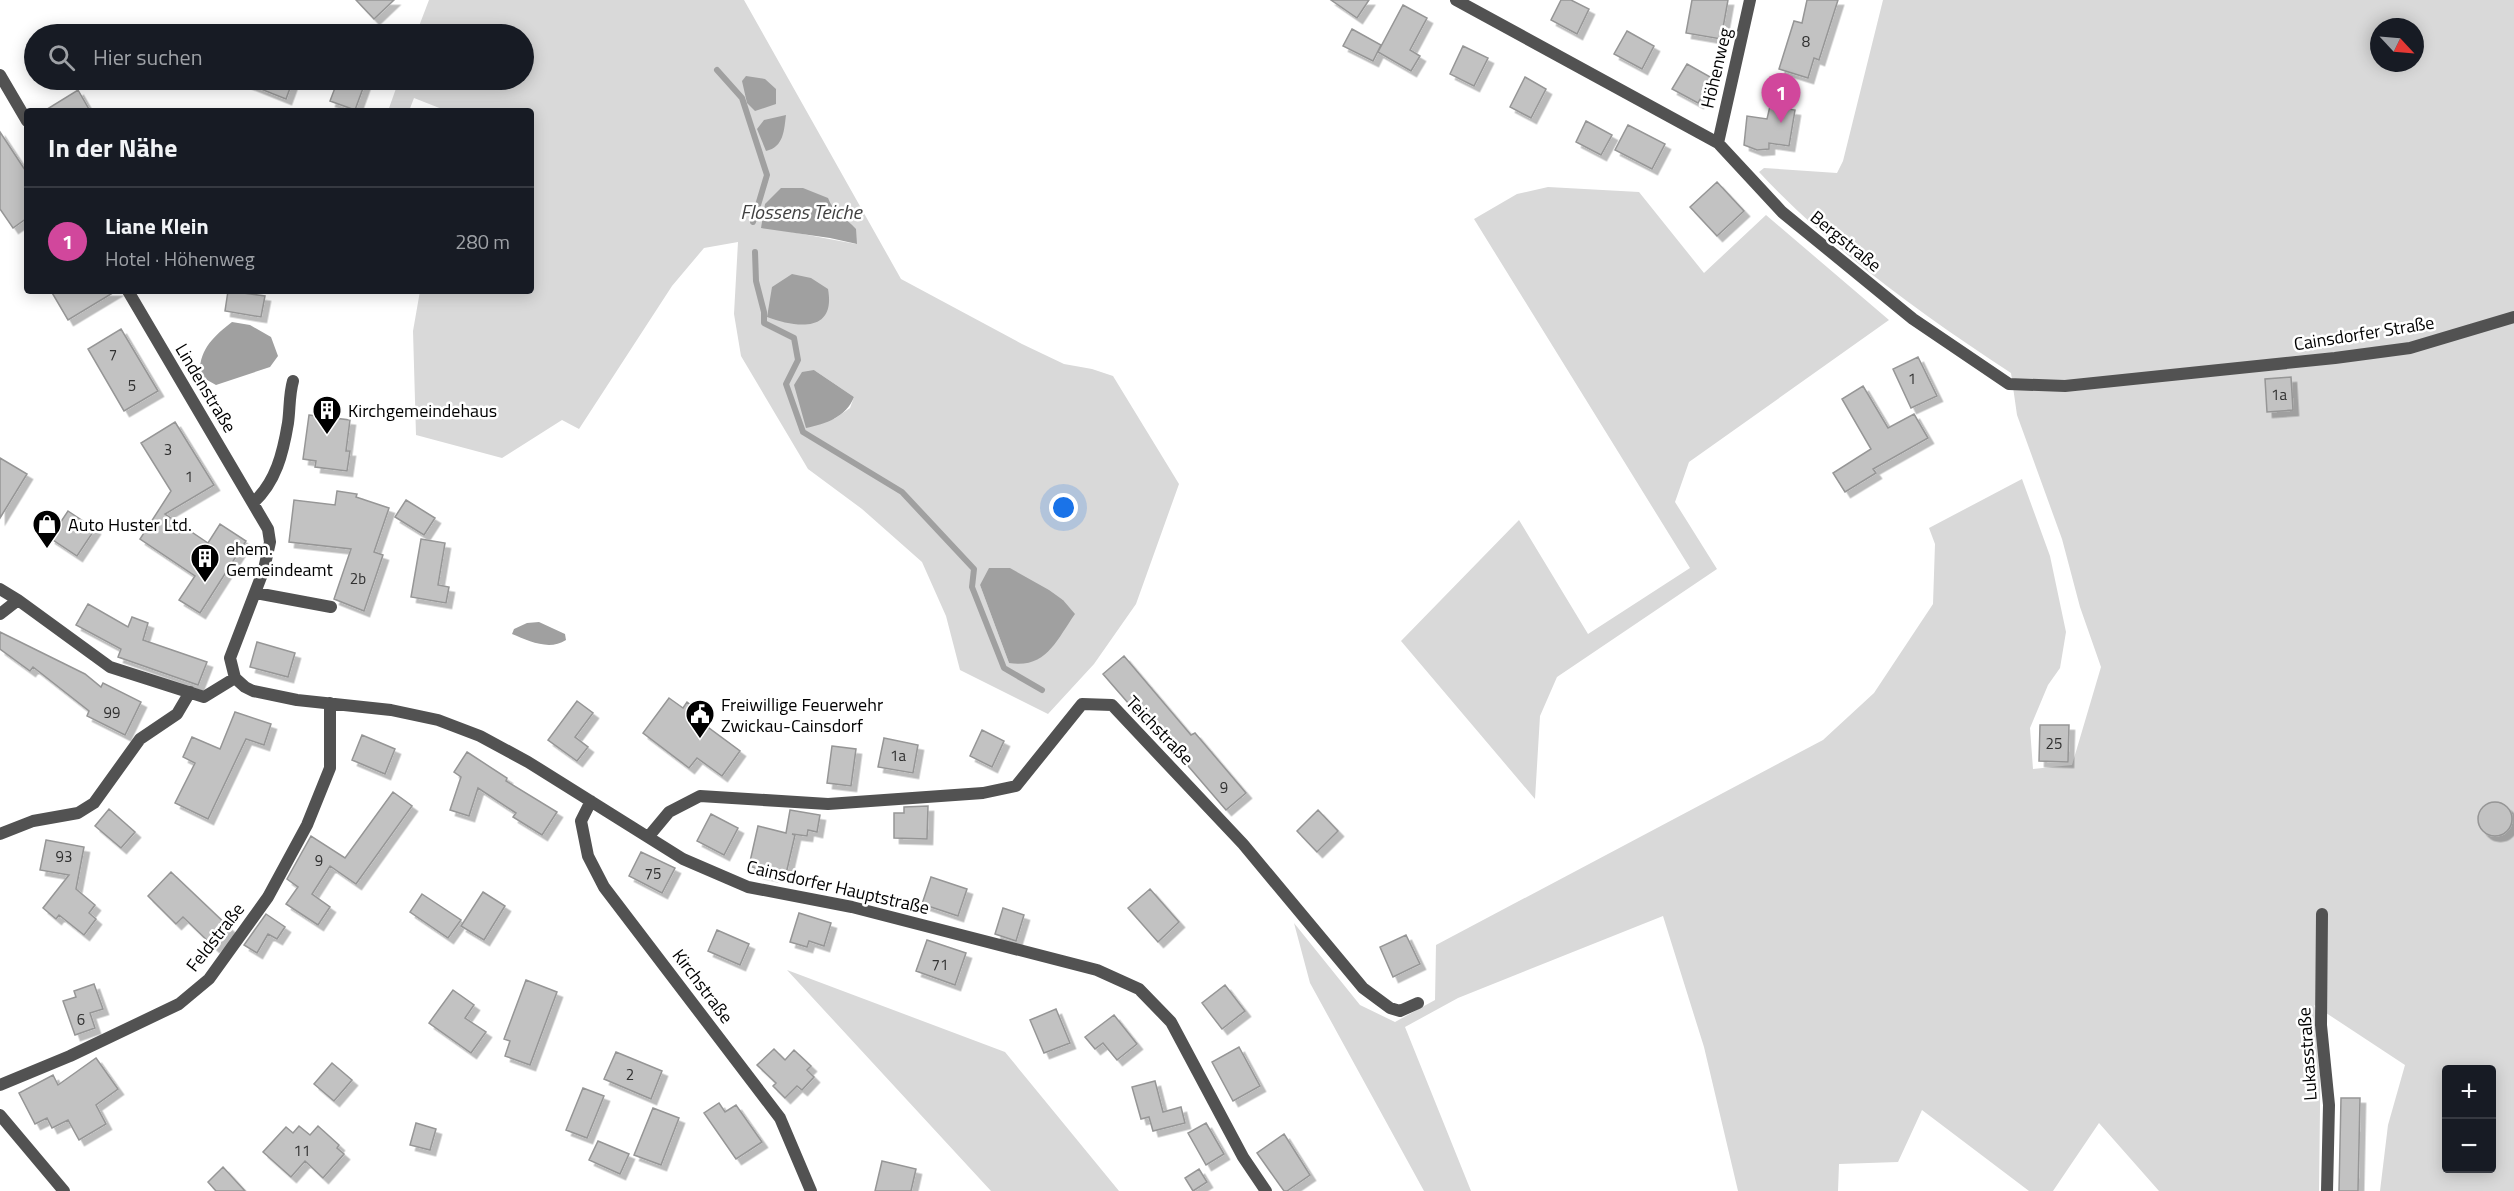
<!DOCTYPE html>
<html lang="de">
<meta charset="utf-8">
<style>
:root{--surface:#171b24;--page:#242831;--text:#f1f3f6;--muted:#9ea1a6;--line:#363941;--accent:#858687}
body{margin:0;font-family:"Titillium Web",sans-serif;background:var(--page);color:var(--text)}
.controls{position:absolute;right:18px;bottom:18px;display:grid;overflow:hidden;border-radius:6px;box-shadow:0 3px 15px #0003}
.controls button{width:54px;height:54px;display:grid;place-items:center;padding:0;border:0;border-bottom:2px solid var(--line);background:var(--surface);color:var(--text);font:30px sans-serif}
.compass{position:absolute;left:2370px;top:18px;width:54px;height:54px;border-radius:50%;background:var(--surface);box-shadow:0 3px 15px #0003;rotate:116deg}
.you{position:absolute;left:1064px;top:508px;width:21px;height:21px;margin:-15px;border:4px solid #fff;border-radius:50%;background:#1a73e8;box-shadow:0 0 0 9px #1a73e833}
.badge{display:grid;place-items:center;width:39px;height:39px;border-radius:50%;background:var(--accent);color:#fff;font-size:20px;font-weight:700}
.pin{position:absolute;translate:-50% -50px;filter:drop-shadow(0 2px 3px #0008)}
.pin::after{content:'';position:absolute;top:32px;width:21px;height:18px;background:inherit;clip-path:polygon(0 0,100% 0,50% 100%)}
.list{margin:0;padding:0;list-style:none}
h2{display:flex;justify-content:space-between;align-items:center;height:78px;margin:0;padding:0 24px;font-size:26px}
h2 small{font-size:20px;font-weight:400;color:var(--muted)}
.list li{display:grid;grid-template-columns:39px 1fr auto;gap:18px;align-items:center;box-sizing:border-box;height:108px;padding:0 24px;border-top:2px solid var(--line)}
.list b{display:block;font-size:22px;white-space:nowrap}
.list p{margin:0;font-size:20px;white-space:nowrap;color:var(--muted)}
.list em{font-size:20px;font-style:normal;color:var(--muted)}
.icon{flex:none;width:33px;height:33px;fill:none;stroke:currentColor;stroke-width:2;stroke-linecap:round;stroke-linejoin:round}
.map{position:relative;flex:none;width:2514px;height:1191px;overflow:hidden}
.search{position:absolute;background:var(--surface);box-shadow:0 3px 15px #0003;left:24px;top:24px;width:510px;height:66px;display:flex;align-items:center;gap:15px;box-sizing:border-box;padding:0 21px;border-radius:33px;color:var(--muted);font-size:22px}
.panel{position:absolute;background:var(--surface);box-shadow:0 3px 15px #0003;left:24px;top:108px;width:510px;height:186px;border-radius:6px}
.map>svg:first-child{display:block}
.green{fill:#d9d9d9;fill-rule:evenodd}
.water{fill:#a0a0a0}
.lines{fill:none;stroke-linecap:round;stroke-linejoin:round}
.stream{stroke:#a0a0a0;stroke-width:6}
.building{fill:#c2c2c2;stroke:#969696;stroke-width:1.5;filter:url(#shadow)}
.street{stroke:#525252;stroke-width:12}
.labels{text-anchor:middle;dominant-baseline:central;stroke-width:5;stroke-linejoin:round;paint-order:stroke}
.number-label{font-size:15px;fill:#303030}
.street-label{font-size:18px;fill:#000;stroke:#fff}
.poi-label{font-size:18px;fill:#000;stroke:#fff;text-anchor:start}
.water-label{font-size:20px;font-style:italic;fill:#414141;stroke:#fff}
</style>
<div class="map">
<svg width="2514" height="1191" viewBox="0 0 2514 1191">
<defs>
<filter id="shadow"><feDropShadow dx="5.5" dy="5.5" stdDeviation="0" flood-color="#0004"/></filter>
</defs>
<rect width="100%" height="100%" fill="#fff"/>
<path class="green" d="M429 0H744L901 279 1022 344 1064 364 1092 369 1113 376 1179 484 1136 604 1094 664 1048 714 960 670 946 616 922 562 862 509 808 469 741 356 734 314 738 242 704 248 672 286 579 429 562 420 502 458 416 435 413 331 420 291H531V111H447L414 98 409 111H388L399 80H524V34H416ZM832 209 846 217 856 244 781 230ZM814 370 854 397 850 408 834 419ZM1009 568 1063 600 1009 663 980 585Z
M1883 0H2514V1191H2380L2388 1125 2405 1065 2314 1005 2321 1025 2319 1191H2159L2099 1123 2053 1191H2029L1922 1110 1898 1162 1839 1164 1838 1191H1738L1704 1047 1663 916 1458 998 1405 1027 1471 1191H1424L1310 983 1294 923 1360 1005 1395 1022 1435 1000 1436 945 1823 740 1874 693 1933 604 1935 544 1929 528 2022 479 2050 556 2066 632 2060 668 2048 685 2030 728 2033 769 2072 765 2101 667 2080 607 2062 539 2017 415 2011 373C1921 314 1833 251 1759 172L1764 168 1837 173 1843 161ZM2379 27H2415V63H2379ZM2446 1070H2492V1168H2446Z
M1548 187 1639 192 1704 273 1766 215 1889 320 1689 462 1675 502 1717 569 1557 677 1540 716 1535 799 1401 641 1519 520 1588 634 1690 568 1474 219 1517 194Z
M787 970 1005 1052 1119 1191H991Z"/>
<path class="water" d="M746 76 765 79 776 89V104L755 111 747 103 742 81Z
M786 115C784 130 784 147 766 151L757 129 764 120Z
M781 188H803L828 198C833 212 846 218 856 229L857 244 830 238 761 228 765 204Z
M792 274 811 278 828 289C836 333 797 328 767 317L772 287Z
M232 322 250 325 271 337 278 356 270 367 216 385 200 376C198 350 214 336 232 322Z
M814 370 854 397C846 417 826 424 806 428L794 385 802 372Z
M989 568H1010L1049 590 1063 600 1075 614C1056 641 1046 669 1009 663L980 585Z
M539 622 565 634 566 640C549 651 529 641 512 634L514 629 527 623Z"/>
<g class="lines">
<path class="stream" d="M717 70 742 98 767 175 753 222
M755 252 756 281 764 312V323L794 338 798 360 786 384 803 432 902 492 974 569 972 587 1004 668 1042 690"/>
</g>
<path class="building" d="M356 0H394L374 19Z
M1331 0H1369L1357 18Z
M1561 0H1571L1589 9 1577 34 1551 20Z
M1692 0H1728L1721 39 1686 33Z
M1807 0H1838L1819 60 1814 58 1808 78 1779 69 1794 21 1802 23Z
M1403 5 1427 18 1410 50 1420 56 1411 71 1378 52Z
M1352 29 1381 45 1373 61 1343 46Z
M1627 31 1654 46 1642 69 1614 54Z
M1463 46 1488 58 1474 86 1450 74Z
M1687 64 1712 78 1698 103 1672 89Z
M1525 77 1546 89 1531 118 1510 107Z
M238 80H293L286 99Z
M338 80H366L355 110 330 101Z
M78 90 90 111H44Z
M1770 106 1795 110 1789 146 1769 143V149L1757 150 1744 145 1747 116 1767 119Z
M1586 121 1612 135 1601 155 1576 142Z
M1628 125 1665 144 1652 169 1615 150Z
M0 132 27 173V218L13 228 0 209Z
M1717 182 1744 211 1717 236 1690 207Z
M51 291H116L68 320Z
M228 291 265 296 261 317 225 311Z
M121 329 158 391 124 411 88 349Z
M1918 357 1937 396 1911 408 1893 369Z
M2291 377 2293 410 2267 412 2265 379Z
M1863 386 1888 428 1914 414 1928 438 1873 469 1876 473 1845 492 1833 473 1871 449 1842 399Z
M309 415 350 420 346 451H350L347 471 315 467 316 461 303 459Z
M175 422 214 485 165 514 208 543 220 524 246 541 200 613 179 600 195 576 140 539 171 491 141 443Z
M0 458 27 474 0 518Z
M337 491 357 494 356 497 389 508 374 552 383 555 364 611 334 599 351 549 289 542 294 500 335 505Z
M406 500 435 518 424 535 395 517Z
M68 511 95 529 77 556 50 538Z
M421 539 445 543 438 585 449 587 446 603 411 597Z
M88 604 128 627 132 617 148 623 143 640 207 662 198 685 118 657 121 649 76 625Z
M0 632 85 674 101 687 103 683 141 702 125 735 87 716 89 711 33 667 30 671 0 649Z
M257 642 295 653 288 677 250 667Z
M1124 656 1191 735 1195 733 1246 793 1226 810 1158 731 1155 734 1103 674Z
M669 698 683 708 687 702 705 716 701 722 740 751 722 776 697 758 689 768 643 733Z
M577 701 593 713 575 737 588 747 577 761 548 740Z
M235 712 271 724 264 745 246 739 208 819 175 803 195 763 183 757 192 737 220 749Z
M2040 725H2069L2068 762 2039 761Z
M982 730 1004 741 992 767 970 756Z
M362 735 395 749 385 774 352 760Z
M884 738 918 745 913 773 878 767Z
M832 746 856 749 851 786 827 783Z
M467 752 507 778 506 781 557 812 542 835 513 817 516 813 478 788 469 816 450 810 461 777 454 772Z
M393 792 412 806 356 884 330 866 312 894 330 907 318 925 286 904 298 887 287 879 311 836 345 858Z
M2478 819a17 17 0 1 1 34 0a17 17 0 1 1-34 0Z
M928 806 927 839 894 838V813H904V807Z
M109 809 135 832 121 848 95 826Z
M790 810 820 815 817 832 808 830 807 836 792 834 795 835 786 874 774 871 772 876 758 873 759 869 749 866 758 826 786 833Z
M1318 810 1338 831 1317 852 1297 831Z
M711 814 738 828 724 855 697 841Z
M46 840 84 847 76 889 95 905 89 913 96 919 84 935 59 915 56 919 43 908 69 875 40 870Z
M641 852 675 868 662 893 629 876Z
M171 872 231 929 214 947 183 917 176 924 148 896Z
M931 877 967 889 958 916 922 904Z
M1150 889 1179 922 1158 942 1128 908Z
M483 892 505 906 484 940 461 926Z
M422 894 461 920 448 938 410 912Z
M1003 908 1024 915 1016 941 995 934Z
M799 913 831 923 824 946 809 941 807 947 790 942Z
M266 914 285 927 277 939 268 934 257 953 244 945Z
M717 930 749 944 740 965 708 951Z
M1406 935 1420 964 1393 977 1380 947Z
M927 940 966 953 955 985 916 971Z
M526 980 557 992 530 1065 505 1056 510 1041 504 1039Z
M94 984 103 1009 90 1013 95 1028 75 1035 63 1001 76 997 74 991Z
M1225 985 1245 1011 1222 1029 1202 1003Z
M453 990 474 1005 465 1018 486 1032 471 1053 429 1023Z
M1056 1009 1070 1043 1044 1053 1030 1020Z
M1114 1015 1137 1044 1117 1060 1103 1043 1095 1049 1085 1037Z
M1239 1047 1260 1086 1233 1101 1212 1062Z
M774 1049 785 1060 794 1050 811 1066 807 1070 814 1077 802 1090 797 1086 785 1098 773 1086 776 1083 757 1065Z
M616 1052 662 1071 651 1099 604 1079Z
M96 1058 118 1089 96 1105 106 1124 79 1140 68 1120 52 1128 47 1118 35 1124 19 1093 53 1075 58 1085Z
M332 1063 352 1080 334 1101 314 1084Z
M1155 1081 1163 1112 1181 1107 1185 1123 1153 1131 1149 1117 1141 1119 1132 1087Z
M583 1088 604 1096 587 1138 566 1130Z
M2341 1098H2360L2358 1191H2339Z
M719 1103 725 1112 736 1105 762 1142 736 1159 704 1113Z
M653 1108 679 1118 661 1165 634 1155Z
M416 1123 436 1129 430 1150 410 1145Z
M1206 1123 1224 1154 1206 1165 1188 1133Z
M299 1126 310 1135 318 1126 339 1145 337 1148 344 1154 323 1178 305 1161 291 1177 263 1152 286 1127 293 1133Z
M1284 1134 1310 1175 1287 1191H1284L1257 1153Z
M598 1141 629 1154 620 1174 589 1160Z
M882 1161 916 1169 911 1191H875Z
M223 1167 245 1191H216L208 1182Z
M1199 1169 1207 1182 1193 1191 1185 1178Z"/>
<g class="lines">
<path class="street" d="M1456 0 1718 143 1782 212 1913 319 2009 384 2065 386 2335 358 2410 348 2514 317
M0 75 27 121
M1718 143 1750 0
M128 291 268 529 270 542 264 569 230 658 235 678 245 687 253 691 297 700 391 710 438 720 480 736 528 762 683 859 748 887 852 907 1097 970 1139 989 1171 1022 1243 1157 1266 1191
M253 503C276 482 283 453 288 423 290 409 289 395 293 381
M0 589 18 600 110 667 204 697 235 678
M256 593 331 607
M0 614 18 600
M591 801 581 821 588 856 604 887 780 1118 811 1191
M0 834 33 821 78 813 94 803 140 739 177 714 190 692
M649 836 669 812 700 796 828 804 983 793 1016 786 1082 704 1112 705 1243 844 1363 988 1390 1008 1400 1011 1418 1003
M2322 914 2321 1025 2329 1105 2327 1191
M0 1085 70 1056 179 1004 209 979 268 897 307 825 330 768V703
M0 1115 64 1191"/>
</g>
<defs>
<g id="building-pin" transform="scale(1.5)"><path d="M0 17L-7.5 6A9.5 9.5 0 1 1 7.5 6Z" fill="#000" stroke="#fff"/><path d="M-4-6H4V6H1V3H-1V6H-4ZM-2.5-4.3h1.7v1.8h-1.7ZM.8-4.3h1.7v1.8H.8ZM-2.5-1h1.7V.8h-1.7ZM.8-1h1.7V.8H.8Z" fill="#fff"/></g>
<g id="shop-pin" transform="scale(1.5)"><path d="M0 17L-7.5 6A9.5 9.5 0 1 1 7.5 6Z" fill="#000" stroke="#fff"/><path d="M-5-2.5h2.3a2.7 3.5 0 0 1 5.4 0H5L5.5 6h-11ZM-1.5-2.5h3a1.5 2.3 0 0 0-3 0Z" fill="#fff"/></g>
<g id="civic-pin" transform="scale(1.5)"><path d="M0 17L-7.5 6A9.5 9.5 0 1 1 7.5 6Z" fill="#000" stroke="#fff"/><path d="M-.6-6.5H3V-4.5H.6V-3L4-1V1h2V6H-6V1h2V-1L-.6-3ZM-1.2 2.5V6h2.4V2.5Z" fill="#fff"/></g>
</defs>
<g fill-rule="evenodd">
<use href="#building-pin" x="327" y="410"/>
<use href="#shop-pin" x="47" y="524"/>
<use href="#building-pin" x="205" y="558"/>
<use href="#civic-pin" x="700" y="714"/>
</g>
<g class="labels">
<g class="number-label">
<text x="1806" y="41">8</text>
<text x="113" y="354">7</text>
<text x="1912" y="378">1</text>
<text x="132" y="385">5</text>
<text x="2279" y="394">1a</text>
<text x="168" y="449">3</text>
<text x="189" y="476">1</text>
<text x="358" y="578">2b</text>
<text x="112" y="712">99</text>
<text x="2054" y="743">25</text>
<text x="898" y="755">1a</text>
<text x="1224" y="787">9</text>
<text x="64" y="856">93</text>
<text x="319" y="860">9</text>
<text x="653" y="873">75</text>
<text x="940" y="964">71</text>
<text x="81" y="1019">6</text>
<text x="630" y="1074">2</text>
<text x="302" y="1150">11</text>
</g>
<g class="street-label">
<text transform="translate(1716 68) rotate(-77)">Höhenweg</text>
<text transform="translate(1846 241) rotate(39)">Bergstraße</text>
<text transform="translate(2364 333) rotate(-9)">Cainsdorfer Straße</text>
<text transform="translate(206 388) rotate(59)">Lindenstraße</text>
<text transform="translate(1160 730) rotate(46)">Teichstraße</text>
<text transform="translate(838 887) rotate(13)">Cainsdorfer Hauptstraße</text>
<text transform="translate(215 937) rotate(-52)">Feldstraße</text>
<text transform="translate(703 986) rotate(53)">Kirchstraße</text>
<text transform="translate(2307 1054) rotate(-94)">Lukasstraße</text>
</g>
<g class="poi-label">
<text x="348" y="410">Kirchgemeindehaus</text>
<text x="68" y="524">Auto Huster Ltd.</text>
<text x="226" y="548">ehem.<tspan x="226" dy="21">Gemeindeamt</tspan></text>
<text x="721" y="704">Freiwillige Feuerwehr<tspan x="721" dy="21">Zwickau-Cainsdorf</tspan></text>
</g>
<g class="water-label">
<text x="801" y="211">Flossens Teiche</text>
</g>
</g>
</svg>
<div class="controls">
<button>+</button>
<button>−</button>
</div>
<svg class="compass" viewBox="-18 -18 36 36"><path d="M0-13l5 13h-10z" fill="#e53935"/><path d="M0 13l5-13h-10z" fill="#9ea1a6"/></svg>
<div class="you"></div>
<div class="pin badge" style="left:1781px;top:123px;background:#d1479c">1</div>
<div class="search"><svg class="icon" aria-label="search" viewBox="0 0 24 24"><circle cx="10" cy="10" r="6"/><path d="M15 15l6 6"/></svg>Hier suchen</div>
<section class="panel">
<h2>In der Nähe<small></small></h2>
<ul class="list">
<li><span class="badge" style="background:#d1479c">1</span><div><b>Liane Klein</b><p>Hotel · Höhenweg</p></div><em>280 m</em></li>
</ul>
</section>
</div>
